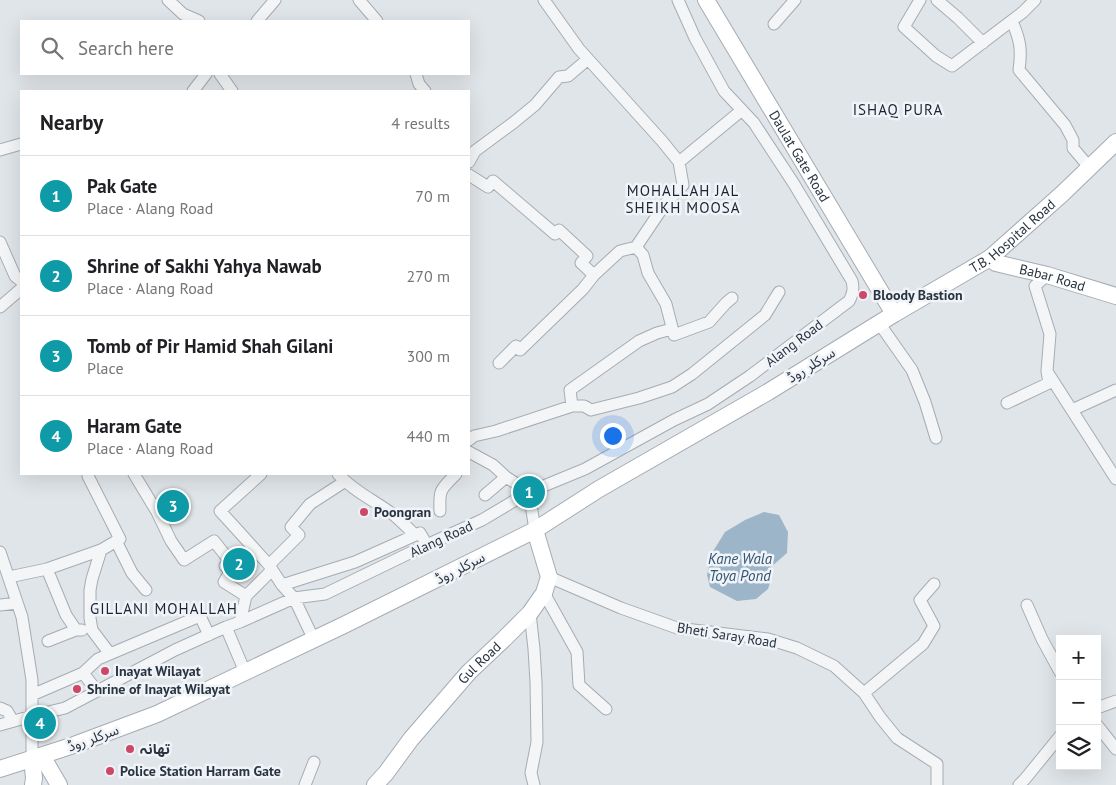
<!DOCTYPE html>
<meta charset="utf-8">
<style>
:root{--surface:#fff;--page:#f6f6f6;--text:#202124;--muted:#757577;--line:#e0e0e0;--accent:#0f766e}
body{margin:0;font-family:"PT Sans","Noto Sans Arabic",sans-serif;background:var(--page);color:var(--text)}
.controls{position:absolute;right:15px;bottom:15px;display:grid;overflow:hidden;border-radius:0px;box-shadow:0 5px 20px #0002}
.controls button{width:45px;height:45px;display:grid;place-items:center;padding:0;border:0;border-bottom:1px solid var(--line);background:var(--surface);color:var(--text);font:25px sans-serif}
.you{position:absolute;left:612px;top:435px;width:18px;height:18px;margin:-12px;border:4px solid #fff;border-radius:50%;background:#1a73e8;box-shadow:0 0 0 8px #1a73e833}
.badge{display:grid;place-items:center;width:32px;height:32px;border-radius:50%;background:var(--accent);color:#fff;font-size:16px;font-weight:700}
.pin{position:absolute;translate:-50% -50%;border:2px solid #fff;box-shadow:0 1px 5px #0006}
.list{margin:0;padding:0;list-style:none}
h2{display:flex;justify-content:space-between;align-items:center;height:65px;margin:0;padding:0 20px;font-size:21px}
h2 small{font-size:16px;font-weight:400;color:var(--muted)}
.list li{display:grid;grid-template-columns:32px 1fr auto;gap:15px;align-items:center;box-sizing:border-box;height:80px;padding:0 20px;border-top:1px solid var(--line)}
.list b{display:block;font-size:19px;white-space:nowrap}
.list p{margin:0;font-size:16px;white-space:nowrap;color:var(--muted)}
.list em{font-size:16px;font-style:normal;color:var(--muted)}
.icon{flex:none;width:28px;height:28px;fill:none;stroke:currentColor;stroke-width:2;stroke-linecap:round;stroke-linejoin:round}
.map{position:relative;flex:none;width:1116px;height:785px;overflow:hidden}
.search{position:absolute;background:var(--surface);box-shadow:0 5px 20px #0002;left:20px;top:20px;width:450px;height:55px;display:flex;align-items:center;gap:12px;box-sizing:border-box;padding:0 18px;border-radius:0px;color:var(--muted);font-size:19px}
.panel{position:absolute;background:var(--surface);box-shadow:0 5px 20px #0002;left:20px;top:90px;width:450px;height:385px;border-radius:0px}
.map>svg:first-child{display:block}
.water{fill:#9cb5c9}
.lines{fill:none;stroke-linecap:round;stroke-linejoin:round}
.street-casing{stroke:#a5acb3;stroke-width:13}
.secondary-casing{stroke:#a5acb3;stroke-width:18}
.street{stroke:#f3f5f7;stroke-width:11}
.secondary{stroke:#fff;stroke-width:16}
.poi-dot{fill:#cd4766;stroke:#f0f3f7;stroke-width:2}
.labels{text-anchor:middle;dominant-baseline:central;stroke-width:5;stroke-linejoin:round;paint-order:stroke}
.street-label{font-size:14px;fill:#293441;stroke:#f0f3f7}
.poi-label{font-size:14px;font-weight:bold;fill:#293441;stroke:#f0f3f7;text-anchor:start}
.neighbourhood-label{font-size:15px;letter-spacing:1px;fill:#1b2531;stroke:#f0f3f7}
.water-label{font-size:15px;font-style:italic;fill:#335674;stroke:#f0f3f7}
</style>
<div class="map">
<svg width="1116" height="785" viewBox="0 0 1116 785">
<rect width="100%" height="100%" fill="#e0e5e9"/>
<path class="water" d="M764 512 779 515 788 532 787 553 771 567 772 577 768 589 756 599 737 601 710 587 707 575 712 553 725 532 745 520Z"/>
<g class="lines">
<g class="street-casing">
<path id="street" d="M168 0 183 14 199 21
M359 0 377 21
M544 0 579 49 662 141 679 162 742 110
M920 0 904 27 936 56 952 66 1023 12 1035 0
M937 0 958 18 983 43
M257 21 275 0
M1012 21C1020 40 1022 49 1019 70L1065 125 1073 140V148L1089 167
M774 24 795 0
M220 74 232 91
M416 74 419 84 425 91
M193 91 206 74
M0 150 21 144
M469 162 475 151 513 123 535 105 559 77 568 76 588 59
M469 175 488 187 493 181 555 234 559 230 587 256 581 263 594 275
M0 242 15 276 21 281
M636 247 643 255 648 273 666 304 674 335 709 322 726 303 732 298
M0 307 21 289
M879 323 912 370 925 402 936 438
M499 363 516 346 520 350 583 289 594 275 620 251 636 247 665 204 683 185 679 162
M1048 373 1116 479
M1007 403 1049 383 1047 371 1050 334 1035 286 1047 275
M572 406 570 390 639 341 657 333 672 329
M1072 410 1116 390
M469 440 474 436 496 431 572 406H584L591 410 639 398 672 387 692 374 765 315 779 292
M469 452 493 465 506 477 529 492 535 530
M134 474 157 512 171 541 184 560 214 541 229 560 225 566 231 570 224 582 246 596
M261 474 220 511 241 534 269 565 282 585 294 598 314 640
M338 474C354 492 376 501 395 516 402 522 409 529 415 535
M485 495 506 477
M440 511C439 488 441 490 456 474
M116 541 132 573 146 590
M101 550 92 579 90 590V618L92 630 110 654
M0 552 22 617 32 680V758
M269 565 299 535 291 527 310 504 344 482
M47 569 66 615 76 630
M9 577 47 569 101 550 120 539 88 476
M549 577 621 608 677 628 768 639 797 648 834 666 864 693 880 717 897 738 937 764V785
M282 585 355 562 420 533 427 545
M544 593 577 652 579 685 606 709
M0 605 17 603
M1027 605 1042 639 1060 672
M530 613 534 649 536 682 537 742 531 773 534 785
M240 622 246 596 272 570
M226 627 245 672
M48 641 76 630H82
M83 673 98 659 200 616 209 635
M864 693 923 644 934 626 920 600 934 584
M32 695 83 673 97 691
M0 708 7 711 13 721
M1097 708 1116 701
M0 725 32 716 65 708 175 650 226 627 240 622 294 598 325 594 420 548 482 520 529 492 585 469 674 420 708 404 750 376 849 301C853 294 854 289 852 281L794 184 754 123 724 91 695 38 678 0
M1097 725 1116 749
M305 785 314 762
M1019 785 1025 779 1060 736"/>
</g>
<g class="secondary-casing">
<g id="secondary">
<path id="s1" d="M706 0 894 314"/>
<path id="s2" d="M990 258 996 263 1047 275 1116 296"/>
<path d="M42 756 59 785"/>
<path d="M32 758 34 778 33 785"/>
<path id="s3" d="M0 769 74 745 157 714 344 625 535 530 599 489 768 392 894 314 990 258 1062 194 1116 142"/>
<path id="s4" d="M375 785 386 773 411 739 469 672 504 639 530 613 544 593 549 577 535 530"/>
</g>
</g>
<use href="#street" class="street"/>
<use href="#secondary" class="secondary"/>
</g>
<g class="poi-dot">
<circle cx="863" cy="295" r="5"/>
<circle cx="364" cy="512" r="5"/>
<circle cx="105" cy="671" r="5"/>
<circle cx="77" cy="689" r="5"/>
<circle cx="130" cy="749" r="5"/>
<circle cx="110" cy="771" r="5"/>
</g>
<g class="labels">
<g class="street-label">
<text stroke="none"><textPath href="#s1" startOffset="182">Daulat Gate Road</textPath></text>
<text stroke="none"><textPath href="#s3" startOffset="1148">T.B. Hospital Road</textPath></text>
<text stroke="none"><textPath href="#s2" startOffset="66">Babar Road</textPath></text>
<text transform="translate(794 343) rotate(-37)">Alang Road</text>
<text transform="translate(811 365) rotate(-32)">سرکلر روڈ</text>
<text transform="translate(441 539) rotate(-25)">Alang Road</text>
<text transform="translate(460 568) rotate(-27)">سرکلر روڈ</text>
<text transform="translate(727 635) rotate(9)">Bheti Saray Road</text>
<text stroke="none"><textPath href="#s4" startOffset="161">Gul Road</textPath></text>
<text transform="translate(93 738) rotate(-20)">سرکلر روڈ</text>
</g>
<g class="poi-label">
<text x="873" y="295">Bloody Bastion</text>
<text x="374" y="512">Poongran</text>
<text x="115" y="671">Inayat Wilayat</text>
<text x="87" y="689">Shrine of Inayat Wilayat</text>
<text x="140" y="749">تھانہ</text>
<text x="120" y="771">Police Station Harram Gate</text>
</g>
<g class="neighbourhood-label">
<text x="898" y="109">ISHAQ PURA</text>
<text x="683" y="190">MOHALLAH JAL<tspan x="683" dy="17">SHEIKH MOOSA</tspan></text>
<text x="164" y="608">GILLANI MOHALLAH</text>
</g>
<g class="water-label">
<text x="740" y="558">Kane Wala<tspan x="740" dy="17">Toya Pond</tspan></text>
</g>
</g>
</svg>
<div class="controls">
<button>+</button>
<button>−</button>
<button><svg class="icon" aria-label="layers" viewBox="0 0 24 24"><path d="M12 4l9 5-9 5-9-5zM3 14l9 5 9-5"/></svg></button>
</div>
<div class="you"></div>
<div class="pin badge" style="left:529px;top:492px;background:#0f9aa8">1</div>
<div class="pin badge" style="left:239px;top:564px;background:#0f9aa8">2</div>
<div class="pin badge" style="left:173px;top:506px;background:#0f9aa8">3</div>
<div class="pin badge" style="left:40px;top:723px;background:#0f9aa8">4</div>
<div class="search"><svg class="icon" aria-label="search" viewBox="0 0 24 24"><circle cx="10" cy="10" r="6"/><path d="M15 15l6 6"/></svg>Search here</div>
<section class="panel">
<h2>Nearby<small>4 results</small></h2>
<ul class="list">
<li><span class="badge" style="background:#0f9aa8">1</span><div><b>Pak Gate</b><p>Place · Alang Road</p></div><em>70 m</em></li>
<li><span class="badge" style="background:#0f9aa8">2</span><div><b>Shrine of Sakhi Yahya Nawab</b><p>Place · Alang Road</p></div><em>270 m</em></li>
<li><span class="badge" style="background:#0f9aa8">3</span><div><b>Tomb of Pir Hamid Shah Gilani</b><p>Place</p></div><em>300 m</em></li>
<li><span class="badge" style="background:#0f9aa8">4</span><div><b>Haram Gate</b><p>Place · Alang Road</p></div><em>440 m</em></li>
</ul>
</section>
</div>
